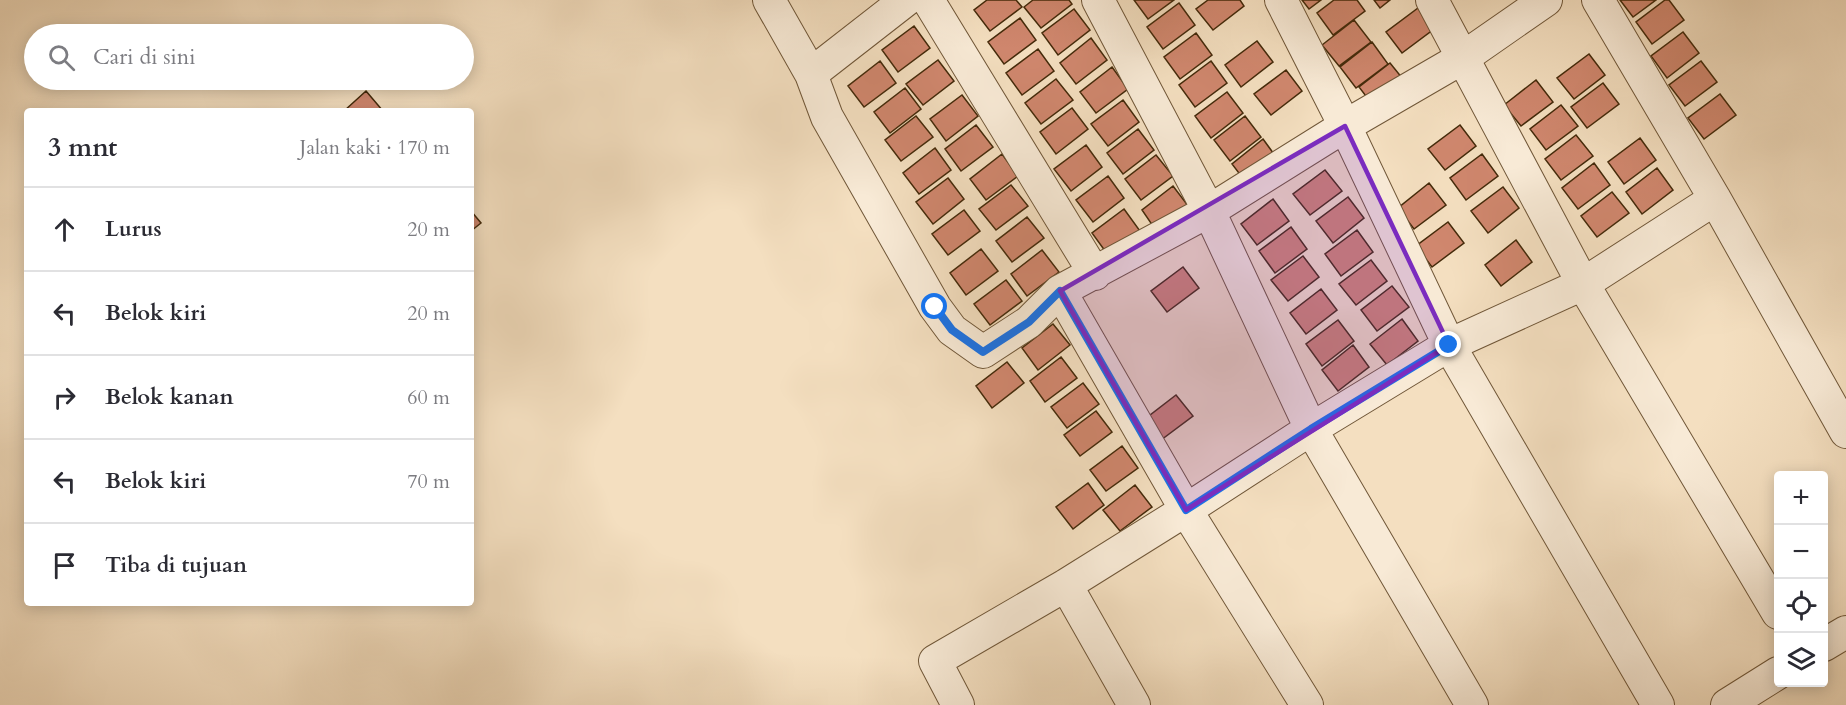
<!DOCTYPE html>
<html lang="id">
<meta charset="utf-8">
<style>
:root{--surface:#fff;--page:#f2f2f3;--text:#2b2b33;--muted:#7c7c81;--line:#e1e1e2}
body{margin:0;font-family:Cardo,serif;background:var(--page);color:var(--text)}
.controls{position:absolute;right:18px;bottom:18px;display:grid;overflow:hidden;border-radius:6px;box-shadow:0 3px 15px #0003}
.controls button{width:54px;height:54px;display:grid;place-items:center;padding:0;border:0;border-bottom:2px solid var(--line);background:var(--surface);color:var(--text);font:30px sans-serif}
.stop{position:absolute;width:18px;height:18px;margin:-14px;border:4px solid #1a73e8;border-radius:50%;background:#fff}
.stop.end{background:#1a73e8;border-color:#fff;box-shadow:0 2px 6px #0008}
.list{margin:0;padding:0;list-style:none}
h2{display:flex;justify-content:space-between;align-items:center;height:78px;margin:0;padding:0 24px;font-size:26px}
h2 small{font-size:20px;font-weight:400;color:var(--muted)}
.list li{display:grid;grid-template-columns:39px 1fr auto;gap:18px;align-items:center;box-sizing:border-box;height:84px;padding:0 24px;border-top:2px solid var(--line)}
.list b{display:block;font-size:22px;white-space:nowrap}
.list em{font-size:20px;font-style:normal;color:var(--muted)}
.icon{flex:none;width:33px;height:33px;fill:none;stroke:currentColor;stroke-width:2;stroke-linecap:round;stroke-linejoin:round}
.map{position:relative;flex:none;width:1846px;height:705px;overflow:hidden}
.search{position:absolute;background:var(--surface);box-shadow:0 3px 15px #0003;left:24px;top:24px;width:450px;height:66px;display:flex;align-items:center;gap:15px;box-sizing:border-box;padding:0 21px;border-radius:33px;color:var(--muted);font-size:22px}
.panel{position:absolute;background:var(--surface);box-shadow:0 3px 15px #0003;left:24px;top:108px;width:450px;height:498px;border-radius:6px}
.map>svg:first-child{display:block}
.building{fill:#d0876e;stroke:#442a0a;stroke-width:1.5}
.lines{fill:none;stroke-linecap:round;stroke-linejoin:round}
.street-casing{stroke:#705738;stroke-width:34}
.street{stroke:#f8ead6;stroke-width:32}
.route{stroke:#1a73e8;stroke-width:8}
.marked{fill:#7b2cbf;fill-opacity:0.2;stroke:#7b2cbf;stroke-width:4.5;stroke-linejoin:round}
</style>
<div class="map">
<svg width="1846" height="705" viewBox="0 0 1846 705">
<rect width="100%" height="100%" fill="#f4dfc0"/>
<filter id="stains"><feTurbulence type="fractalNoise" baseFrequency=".00333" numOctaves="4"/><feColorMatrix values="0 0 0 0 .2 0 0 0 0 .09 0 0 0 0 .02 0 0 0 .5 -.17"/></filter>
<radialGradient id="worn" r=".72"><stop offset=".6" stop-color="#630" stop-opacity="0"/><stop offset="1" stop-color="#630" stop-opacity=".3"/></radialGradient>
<path class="building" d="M987 0H1016L1022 7 990 31 974 10Z
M1033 0H1069L1072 4 1041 28 1024 7Z
M1134 0H1174L1148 19Z
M1208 0H1240L1244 6 1213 30 1196 9Z
M1302 0H1321L1309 9Z
M1334 0H1357L1365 11 1333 35 1317 13Z
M1374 0H1390L1380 8Z
M1620 0H1656L1633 17Z
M1665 0H1669L1684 20 1652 44 1636 22Z
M1179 3 1195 25 1163 49 1147 27Z
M1418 8 1434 29 1402 53 1386 32Z
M1074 9 1090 30 1058 55 1042 33Z
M1020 18 1036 40 1004 64 988 42Z
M1354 20 1371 42 1339 66 1322 45Z
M914 26 930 48 898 72 882 50Z
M1683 32 1699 53 1667 78 1651 56Z
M1196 33 1212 55 1180 79 1164 57Z
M1091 38 1107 60 1076 84 1060 63Z
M1257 41 1273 62 1241 87 1225 65Z
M1372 42 1388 64 1356 88 1340 67Z
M1038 49 1054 71 1022 95 1006 73Z
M1589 54 1605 75 1574 99 1557 78Z
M938 60 954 81 923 105 906 84Z
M880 61 896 83 864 107 848 86Z
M1211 61 1227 83 1195 107 1179 85Z
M1701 61 1717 82 1685 106 1669 85Z
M1390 63 1407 84 1375 108 1359 87Z
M1112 67 1128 89 1096 113 1080 92Z
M1286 70 1302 91 1271 115 1254 94Z
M1056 79 1073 100 1041 124 1025 103Z
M1536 80 1553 102 1521 126 1504 105Z
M1603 83 1619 104 1587 128 1571 107Z
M905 88 921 109 890 133 874 112Z
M366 91 383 111H344Z
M1227 92 1243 113 1211 138 1195 116Z
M1720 94 1736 115 1704 139 1688 118Z
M962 95 978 116 946 141 930 119Z
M1123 100 1139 122 1108 146 1091 124Z
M1561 105 1578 126 1546 150 1530 129Z
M1072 108 1088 129 1056 154 1040 132Z
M916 116 933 137 901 161 885 140Z
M1245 116 1261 137 1230 161 1214 140Z
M976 125 993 147 961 171 945 149Z
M1460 125 1476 146 1445 170 1428 149Z
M1138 129 1154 150 1123 174 1107 153Z
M1576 135 1593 156 1561 180 1545 159Z
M1640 138 1656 160 1624 184 1608 162Z
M1263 139 1279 161 1248 185 1232 164Z
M1086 145 1102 167 1071 191 1054 169Z
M935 148 951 170 919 194 903 173Z
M1002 154 1018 176 986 200 970 179Z
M1482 154 1498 176 1466 200 1450 178Z
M1156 155 1173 176 1141 200 1125 179Z
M1594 163 1610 185 1578 209 1562 188Z
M1657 168 1673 190 1642 214 1626 192Z
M1325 170 1342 191 1310 215 1293 194Z
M1108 176 1124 198 1093 222 1076 200Z
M948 178 964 199 933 224 916 202Z
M1429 183 1446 205 1414 229 1398 208Z
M1011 185 1028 206 996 230 979 209Z
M1173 186 1189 207 1157 232 1142 210Z
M1503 187 1519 208 1488 233 1471 211Z
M1612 192 1629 213 1597 237 1581 216Z
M1348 197 1364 218 1333 243 1316 221Z
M1273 199 1289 221 1257 245 1241 224Z
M1124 209 1140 231 1108 255 1092 233Z
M964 210 980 231 948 255 932 234Z
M471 211 481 223 471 231Z
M1027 217 1044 238 1012 262 996 241Z
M1448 222 1464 243 1432 267 1416 246Z
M1291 227 1307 249 1275 273 1259 251Z
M1357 230 1373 252 1341 276 1325 254Z
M1516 240 1532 262 1501 286 1485 265Z
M981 249 998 271 966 295 950 273Z
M1042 250 1059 272 1027 296 1011 274Z
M1303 256 1319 277 1288 301 1271 280Z
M1371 260 1387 281 1356 305 1339 284Z
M1183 267 1199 288 1167 312 1151 291Z
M1006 280 1022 301 990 325 974 304Z
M1392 286 1409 307 1377 331 1361 310Z
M1321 289 1337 310 1306 334 1290 313Z
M1402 319 1418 341 1387 365 1370 344Z
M1338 320 1354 341 1322 366 1306 344Z
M1053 324 1070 345 1038 370 1022 348Z
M1353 345 1369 367 1338 391 1322 370Z
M1061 357 1077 378 1045 402 1030 381Z
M1007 362 1024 383 992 408 976 386Z
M1083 383 1099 404 1067 428 1051 407Z
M1176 395 1193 416 1161 440 1145 419Z
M1096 411 1112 432 1080 456 1064 435Z
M1122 446 1138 468 1106 491 1090 470Z
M1088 483 1104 505 1073 529 1056 507Z
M1135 485 1152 507 1120 531 1103 510Z"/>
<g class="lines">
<g class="street-casing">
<path id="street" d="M769 0 811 74 827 117 935 307 952 330 983 352 1029 322 1060 291 1209 211 1345 126 1464 57 1546 0
M928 0 1095 274
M1098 0 1209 211 1311 429 1472 705
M1281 0 1345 126 1449 345 1658 705
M1432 0 1583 284 1778 613
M1598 0 1715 199 1846 432
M811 74 906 0
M1060 291 1186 510 1307 705
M1066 585 1134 705
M1824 645 1846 632
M958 705 935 661 1066 585 1186 510 1311 429 1449 345 1583 284 1715 199
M1727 705 1778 673"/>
</g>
<use href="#street" class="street"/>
</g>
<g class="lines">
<path class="route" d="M935 307 952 330 983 352 1029 322 1060 291 1186 510 1311 429 1449 345"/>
</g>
<path class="marked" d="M1345 126 1449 345 1186 510 1060 291Z"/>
<rect width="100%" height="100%" filter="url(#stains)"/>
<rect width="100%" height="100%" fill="url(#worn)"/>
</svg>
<div class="controls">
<button>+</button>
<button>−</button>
<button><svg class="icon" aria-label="locate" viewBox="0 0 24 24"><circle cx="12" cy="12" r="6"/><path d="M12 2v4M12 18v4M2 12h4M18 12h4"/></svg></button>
<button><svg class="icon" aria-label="layers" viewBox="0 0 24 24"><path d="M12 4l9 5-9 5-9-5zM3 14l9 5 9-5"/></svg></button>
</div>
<div class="stop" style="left:935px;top:307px"></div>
<div class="stop end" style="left:1449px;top:345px"></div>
<div class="search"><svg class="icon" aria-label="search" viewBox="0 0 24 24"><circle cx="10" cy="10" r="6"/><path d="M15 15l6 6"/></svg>Cari di sini</div>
<section class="panel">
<h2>3 mnt<small>Jalan kaki · 170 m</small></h2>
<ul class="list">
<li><svg class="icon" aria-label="ahead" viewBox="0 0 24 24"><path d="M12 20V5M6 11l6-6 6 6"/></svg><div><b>Lurus</b></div><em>20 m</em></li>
<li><svg class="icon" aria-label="left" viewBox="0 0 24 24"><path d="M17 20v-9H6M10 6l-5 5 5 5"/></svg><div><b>Belok kiri</b></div><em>20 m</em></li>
<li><svg class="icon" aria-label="right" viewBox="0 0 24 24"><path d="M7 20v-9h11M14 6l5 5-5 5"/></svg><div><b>Belok kanan</b></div><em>60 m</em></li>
<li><svg class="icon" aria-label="left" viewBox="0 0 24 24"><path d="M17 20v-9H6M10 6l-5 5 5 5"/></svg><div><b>Belok kiri</b></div><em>70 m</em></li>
<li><svg class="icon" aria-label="arrive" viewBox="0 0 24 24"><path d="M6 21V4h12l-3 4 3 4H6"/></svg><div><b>Tiba di tujuan</b></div></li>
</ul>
</section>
</div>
